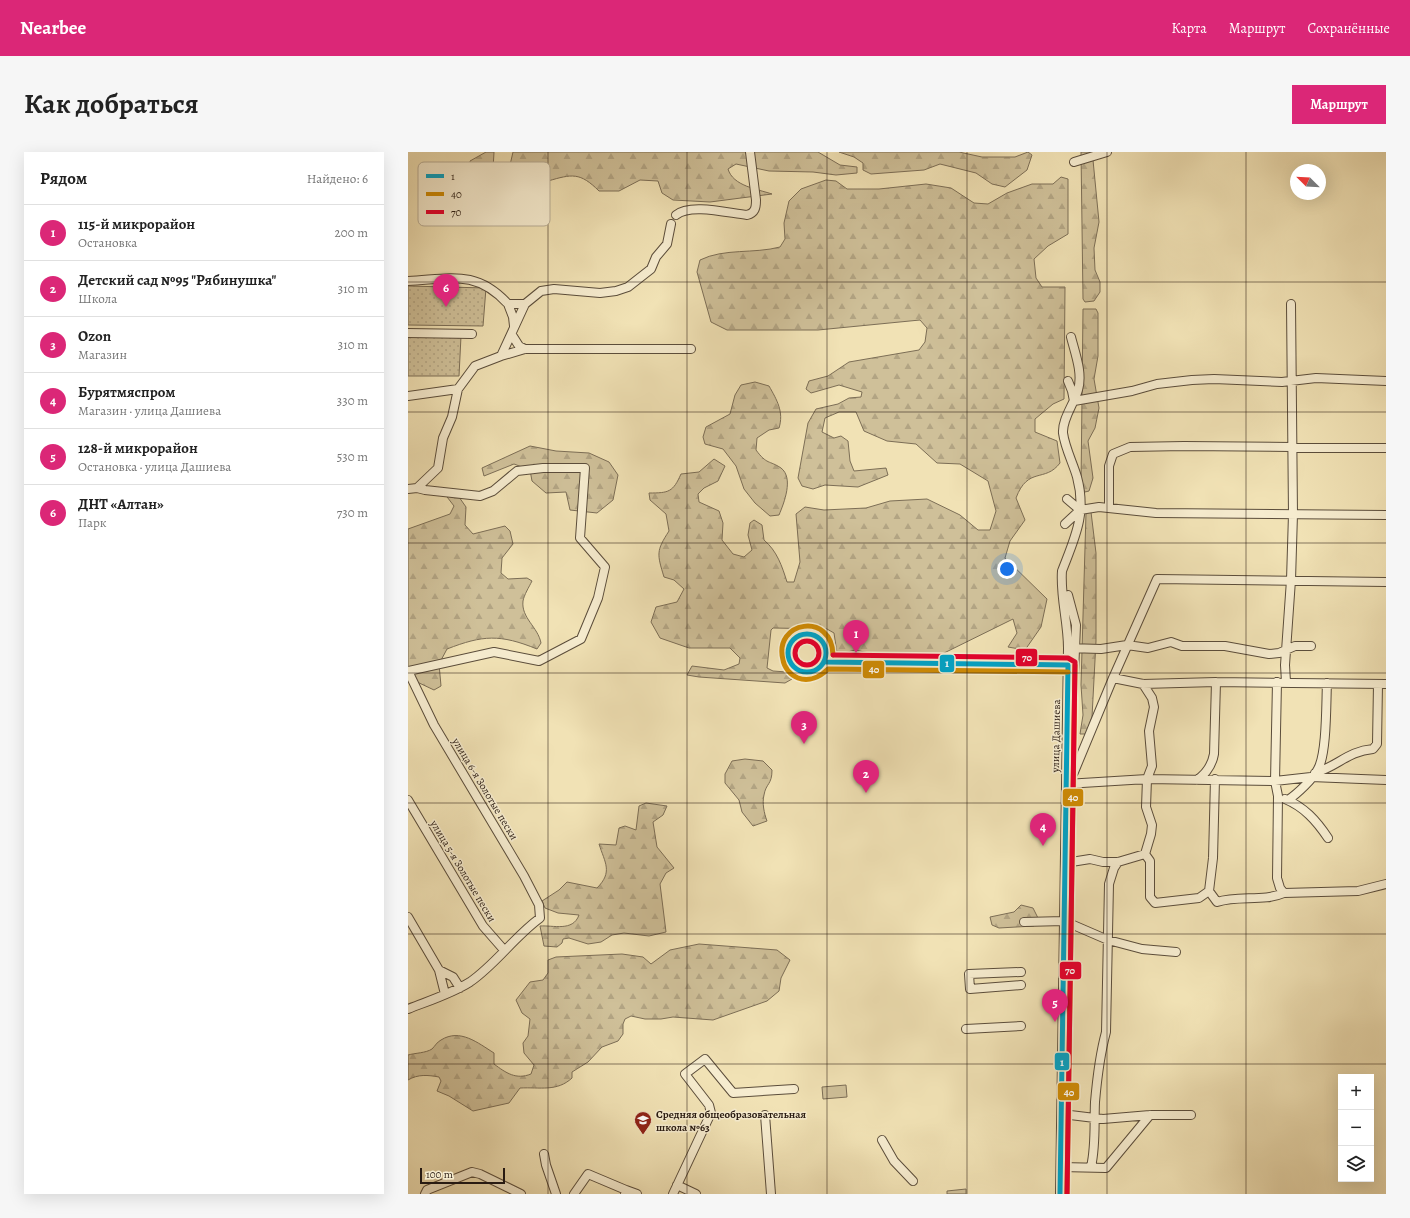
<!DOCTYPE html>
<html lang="ru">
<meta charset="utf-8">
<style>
:root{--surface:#fff;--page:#f6f6f6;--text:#222;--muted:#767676;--line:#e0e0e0;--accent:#db2777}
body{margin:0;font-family:Alegreya,serif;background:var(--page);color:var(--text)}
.controls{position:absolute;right:12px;bottom:12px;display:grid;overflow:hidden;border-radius:0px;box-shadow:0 4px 16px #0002}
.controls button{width:36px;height:36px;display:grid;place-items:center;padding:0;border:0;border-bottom:1px solid var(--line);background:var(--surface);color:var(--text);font:20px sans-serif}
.compass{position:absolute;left:882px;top:12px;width:36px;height:36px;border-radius:50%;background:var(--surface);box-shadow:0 4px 16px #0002;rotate:294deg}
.scale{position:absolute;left:12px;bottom:10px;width:85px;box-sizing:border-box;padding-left:4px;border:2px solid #291b12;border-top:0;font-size:11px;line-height:14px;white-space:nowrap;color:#291b12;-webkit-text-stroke:3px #f6eccf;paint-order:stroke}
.you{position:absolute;left:599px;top:417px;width:14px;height:14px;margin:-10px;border:3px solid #fff;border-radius:50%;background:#1a73e8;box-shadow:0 0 0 6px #1a73e833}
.badge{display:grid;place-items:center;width:26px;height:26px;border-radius:50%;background:var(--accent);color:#fff;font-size:13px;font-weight:700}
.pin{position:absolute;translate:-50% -33px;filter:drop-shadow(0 1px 2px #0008)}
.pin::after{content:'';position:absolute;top:21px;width:14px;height:12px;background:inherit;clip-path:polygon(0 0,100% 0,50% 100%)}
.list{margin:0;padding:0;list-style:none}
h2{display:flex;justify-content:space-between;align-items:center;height:52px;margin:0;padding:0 16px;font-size:17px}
h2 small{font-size:13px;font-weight:400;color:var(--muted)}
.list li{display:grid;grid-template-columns:26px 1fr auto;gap:12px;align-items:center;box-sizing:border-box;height:56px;padding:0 16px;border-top:1px solid var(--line)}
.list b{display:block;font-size:15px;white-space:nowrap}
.list p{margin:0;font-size:13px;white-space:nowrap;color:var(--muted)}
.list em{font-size:13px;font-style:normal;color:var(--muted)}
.icon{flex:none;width:22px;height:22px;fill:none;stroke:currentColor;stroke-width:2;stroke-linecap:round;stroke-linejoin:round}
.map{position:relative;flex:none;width:978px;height:1042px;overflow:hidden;border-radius:0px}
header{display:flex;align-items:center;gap:24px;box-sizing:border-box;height:56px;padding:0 20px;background:var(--accent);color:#fff}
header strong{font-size:19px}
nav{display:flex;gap:22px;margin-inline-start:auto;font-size:14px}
.intro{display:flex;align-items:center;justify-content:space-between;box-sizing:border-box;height:96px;padding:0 24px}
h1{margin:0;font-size:28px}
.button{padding:10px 18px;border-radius:0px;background:var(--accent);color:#fff;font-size:14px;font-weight:700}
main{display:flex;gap:24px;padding:0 24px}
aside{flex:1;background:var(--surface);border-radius:0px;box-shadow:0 4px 16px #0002}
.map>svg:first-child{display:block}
.green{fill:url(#green-dots);stroke:#7c6e56}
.forest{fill:url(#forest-firs);stroke:#7c6e56}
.pitch{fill:#cfc099;stroke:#7c6e56}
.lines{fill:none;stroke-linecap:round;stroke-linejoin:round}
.minor-casing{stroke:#5b4d3b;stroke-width:10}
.minor{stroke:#f6eccf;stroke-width:8}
.bus-1-casing{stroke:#f6eccf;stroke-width:8}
.bus-2-casing{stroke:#f6eccf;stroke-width:8}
.bus-3-casing{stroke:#f6eccf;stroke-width:8}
.bus-1{stroke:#02a2c5;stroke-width:5}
.bus-2{stroke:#ce8a04;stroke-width:5}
.bus-3{stroke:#e4002b;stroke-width:5}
.grid{fill:none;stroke:#291b12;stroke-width:1;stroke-opacity:0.55}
.labels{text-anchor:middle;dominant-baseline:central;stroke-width:3;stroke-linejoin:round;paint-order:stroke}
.street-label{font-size:11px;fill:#291b12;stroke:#f6eccf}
.poi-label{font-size:11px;font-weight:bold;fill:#291b12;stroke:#f6eccf;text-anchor:start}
.key{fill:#f6eccf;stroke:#b8ad96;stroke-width:1}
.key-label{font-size:11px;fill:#291b12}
.line-badge{stroke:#f6eccf;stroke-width:1.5}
.badge-label{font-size:11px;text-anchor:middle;font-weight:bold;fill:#fff}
</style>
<header>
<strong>Nearbee</strong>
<nav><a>Карта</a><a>Маршрут</a><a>Сохранённые</a></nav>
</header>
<div class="intro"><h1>Как добраться</h1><a class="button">Маршрут</a></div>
<main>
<aside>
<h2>Рядом<small>Найдено: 6</small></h2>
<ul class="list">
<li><span class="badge">1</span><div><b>115-й микрорайон</b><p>Остановка</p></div><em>200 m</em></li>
<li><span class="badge">2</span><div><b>Детский сад №95 &quot;Рябинушка&quot;</b><p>Школа</p></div><em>310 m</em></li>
<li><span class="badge">3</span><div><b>Ozon</b><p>Магазин</p></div><em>310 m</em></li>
<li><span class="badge">4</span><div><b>Бурятмяспром</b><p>Магазин · улица Дашиева</p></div><em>330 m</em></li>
<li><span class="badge">5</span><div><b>128-й микрорайон</b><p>Остановка · улица Дашиева</p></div><em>530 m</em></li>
<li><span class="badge">6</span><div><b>ДНТ «Алтан»</b><p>Парк</p></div><em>730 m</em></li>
</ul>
</aside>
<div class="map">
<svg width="978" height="1042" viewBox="0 0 978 1042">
<defs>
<pattern id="green-dots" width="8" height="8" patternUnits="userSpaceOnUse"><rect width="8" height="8" fill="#cfc099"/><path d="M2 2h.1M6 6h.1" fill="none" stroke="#b2a483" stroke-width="1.8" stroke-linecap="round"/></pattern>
<pattern id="forest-firs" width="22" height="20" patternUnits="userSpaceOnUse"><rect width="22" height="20" fill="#cfc099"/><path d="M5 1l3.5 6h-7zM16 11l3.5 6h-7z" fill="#b2a483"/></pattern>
</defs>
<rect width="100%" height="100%" fill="#f1e2b5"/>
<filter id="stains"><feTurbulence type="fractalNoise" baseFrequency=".005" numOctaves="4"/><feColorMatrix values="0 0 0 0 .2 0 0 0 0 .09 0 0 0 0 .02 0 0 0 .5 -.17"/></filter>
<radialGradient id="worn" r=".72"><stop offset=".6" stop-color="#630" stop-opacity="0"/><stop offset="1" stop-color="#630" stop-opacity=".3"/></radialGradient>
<path class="green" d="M0 134 78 136 75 174 0 173Z
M0 183 53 184 51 224H0Z"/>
<path class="forest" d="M78 0H86L85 18 68 21 63 16 62 9Z
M105 0H410L432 13 449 15V21L428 23 405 20 361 19 328 12 320 17C325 34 349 37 364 42L302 50 265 48 254 41 250 29 232 28 211 39H191C172 20 164 22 140 29L132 23 128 14 102 13Z
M431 0H551L574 5H607L620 0 624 3 619 18 597 35 584 32 568 21 532 12 516 18 463 22 455 18V11L446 5Z
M673 0H683L685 8 691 70 686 96 687 118 692 130V140L686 149 677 150 675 147Z
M653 25 660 27V82L640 94 626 107 628 126 634 135H657L656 247 645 252 627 267V280L649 289 652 311C637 331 620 314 608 346L617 368 602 389 597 406 639 447 633 475 617 498 600 495 609 481 605 467 532 503 475 504 447 498 432 502 429 501 426 481 419 477 365 476 363 478 359 516 365 519 379 520 384 527 377 531 291 525 279 523 284 514 316 518 331 512 332 506 322 496H281L252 486 243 470 248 455 269 450 276 437 266 428 256 425C249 402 248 399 261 379L258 362 242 348 241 341C261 341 265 340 273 322L291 320 306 307 317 314 310 329 296 336 290 342 291 350 311 359 315 371 314 388 325 402 336 405 344 398 340 383 342 371 346 368 354 373 356 388C369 399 374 414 379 430H386L392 410 388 362 397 355 416 358 458 356 482 349 519 347 552 363 570 378H582L588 359 580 329 552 312 529 311 508 292 479 289 456 279 448 260H431L417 266 414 280 426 286 433 284 440 289 442 309 446 319 478 316 480 323 450 335 417 333 405 337 394 334 390 326 400 271 408 257 430 252 441 246 453 245 454 240 431 233 403 241 398 237 401 229 420 224 441 210 511 198 517 190 519 176 512 168 410 178H319L303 170 289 120 292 108C316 96 346 102 372 95L377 87 376 71 381 49 393 37 418 28 428 29 439 37H471L518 32 543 36 566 51 580 52 599 41 624 32H645Z
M675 157H688L690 161V204L686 227 691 256 687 276 680 289 685 326 681 339 677 340 673 333Z
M347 230 361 234C369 248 376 260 371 276L361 278 349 286 348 298C359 313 361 308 373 316 386 326 376 351 371 363L362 364 347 351 336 337 328 314 315 297 297 292 295 285 298 275 322 262 327 243 333 233Z
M122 294 148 299 181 301 201 310 210 323 205 348 189 361 162 358 158 340 138 341 124 329 122 318 106 312 76 324 74 316Z
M36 341 51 345 58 355 57 373 65 382 97 374 102 379 105 392 94 406 93 421 100 427 119 426 124 429C121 435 116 443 115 449 113 466 130 475 133 491L129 497C92 482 75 483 39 497L31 512 33 534 26 538 7 529 0 519V377L42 362 46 354Z
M683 360 688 401V489L684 565 678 582H672L675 563 673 533 678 361Z
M337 607 355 609 364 618C364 633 358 631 356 643 354 651 356 661 359 669L345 674 334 660 331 648 317 631V622L324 609Z
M238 651 259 654 255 663 245 670 249 695 266 716 258 721 252 732 258 780 241 784 216 781 204 783 193 790 180 792 161 786 155 787 154 791 149 795 136 794 132 774C145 773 165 780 171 763L150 761 137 756 134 749 151 738 159 730 189 736C205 720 197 711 191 692L208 693 211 676 217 674 228 678 231 654Z
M613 753 625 756 630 766 626 774 591 776 584 773 582 765 606 760Z
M291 792 369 798 382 808 373 826 371 839 359 849 305 868 265 865 253 867H237L223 864 217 867 215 872V882L210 889 194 895 180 910 164 920V926C149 940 132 935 112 936L101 951 65 959 41 944 29 939 33 929 31 925C20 923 10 922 0 928V903C7 901 18 901 24 897 27 894 29 890 33 888 52 876 70 891 86 901V912C98 921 108 928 123 922L126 913 116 901 115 891 120 884 122 867 114 861 108 848 122 830 135 828 140 821V808L148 805 214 802 235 805 243 812 262 798Z"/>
<path class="pitch" d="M438 933 439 945 415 947 414 935Z
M558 1037V1042H539V1039Z"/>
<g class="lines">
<g class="minor-casing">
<path id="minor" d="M666 10 699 0
M268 63C282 51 320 61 339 63 347 61 348 56 348 48L342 0
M0 129C42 127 68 117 100 152H117L93 204 67 214 50 237 0 244
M100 152 105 165 106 174
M117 152 133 139 146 137 192 141 208 139 220 135 243 117 248 105 259 92 263 72
M0 181 64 182
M104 183 111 194 117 197
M93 204 117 197H283
M660 229 664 239 666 249 724 239 749 232 784 228 806 227 874 230 908 226 978 229
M9 336 30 316 35 286 44 265 50 237
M0 337 9 336 17 338 72 344 85 339 109 319 135 316H177L172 386 197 415 190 446 173 487 131 509 86 500 0 519
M659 347 672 358
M701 355V314L705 302 722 295 776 294 978 296
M657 372 672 358 691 355 748 361 978 363
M660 443 668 473 665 546
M660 496 693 497 719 493 740 496 763 490 774 494H817L861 502 871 501 887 494H903
M418 510C419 500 419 491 410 485 406 481 399 479 393 482 367 493 385 531 408 518 412 516 415 512 418 510L660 513
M0 519 26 573 116 724 131 753 132 766C106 785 88 812 62 830 43 842 20 849 0 857
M705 526 735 532 808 530 978 532
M869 530 867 629 870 644 869 726 872 736 876 741
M878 530 877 513 883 428 885 362 883 152
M735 532 744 546 746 555 741 579 744 614 739 627 738 655 744 673 743 682 737 702
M907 621C930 614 940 599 965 597L969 592 970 532
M789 628C799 621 804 613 806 602L808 530
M659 631 666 620 705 526 749 427 978 430
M658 632 739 627 867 629 903 625 978 628
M877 647C896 655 908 668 920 686
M0 648 75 774 96 798
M880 648C889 642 905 627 910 617 919 601 918 551 919 531
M657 711 682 707 695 710H710L737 702 742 709V745L747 751 791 746 801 739 809 750C831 743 855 750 876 741L950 739 978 732
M801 739 805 706 807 627
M0 765 31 818 45 825 52 836
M616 770 656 769 700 788 734 797 768 800
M31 818 37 842
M613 833 562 837 561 822 613 820
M558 877 613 874
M654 962 695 967 742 963H783
M357 963 363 1042
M474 988 486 1009 505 1029
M136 1002 138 1013 148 1042
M653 1015 698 1016 742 963
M683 1015C688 993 686 972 687 950 689 927 692 902 698 880L701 732 706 716 710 710
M269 1033 288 1042
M217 1041 218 1038 229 1042
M17 1042 19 1038 64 1020 72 1022 113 1042
M166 1042 180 1022 218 1038
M265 1042 303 961 301 953 277 922 297 907 325 941 386 937
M652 1042 660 496C660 470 652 444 654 419 667 385 679 362 669 325 665 311 657 296 655 281 654 267 666 252 670 238 675 221 667 201 663 185"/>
</g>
<use href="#minor" class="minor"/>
<g class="bus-1-casing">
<path id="bus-1" d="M380 501a19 19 0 1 1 38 0a19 19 0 1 1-38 0Z
M418 510 660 513
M652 1042 660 513"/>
</g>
<g class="bus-2-casing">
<path id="bus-2" d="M425 503C424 459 365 469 375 508 376 515 382 523 390 526 401 530 412 525 420 517L660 520
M659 1042 667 513"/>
</g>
<g class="bus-3-casing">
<path id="bus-3" d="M387 501a12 12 0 1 1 24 0a12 12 0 1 1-24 0Z
M425 503 660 506 667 510 659 1042"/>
</g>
<use href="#bus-1" class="bus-1"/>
<use href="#bus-2" class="bus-2"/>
<use href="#bus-3" class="bus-3"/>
</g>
<path class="grid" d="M140 0V1042M279 0V1042M419 0V1042M559 0V1042M699 0V1042M838 0V1042M0 130H978M0 260H978M0 391H978M0 521H978M0 651H978M0 782H978M0 912H978"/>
<defs>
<g id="school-pin" transform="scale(0.9)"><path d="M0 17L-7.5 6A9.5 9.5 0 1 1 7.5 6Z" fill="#8f2418" stroke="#f6eccf"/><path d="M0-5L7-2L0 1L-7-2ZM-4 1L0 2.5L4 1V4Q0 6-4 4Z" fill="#fff"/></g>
</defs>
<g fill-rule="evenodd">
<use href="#school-pin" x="235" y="968"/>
</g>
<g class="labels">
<g class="street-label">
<text transform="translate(648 584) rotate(-89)">улица Дашиева</text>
<text transform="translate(77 637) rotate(59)">улица 6-я Золотые пески</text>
<text transform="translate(55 719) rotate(59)">улица 5-я Золотые пески</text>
</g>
<g class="poi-label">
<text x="248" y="962">Средняя общеобразовательная<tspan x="248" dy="13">школа №63</tspan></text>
</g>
</g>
<rect x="10" y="10" width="132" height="64" rx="6" class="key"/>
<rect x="18" y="22" width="18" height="4" fill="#02a2c5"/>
<rect x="18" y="40" width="18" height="4" fill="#ce8a04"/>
<rect x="18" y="58" width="18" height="4" fill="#e4002b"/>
<g class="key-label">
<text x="43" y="28">1</text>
<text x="43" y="46">40</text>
<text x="43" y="64">70</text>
</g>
<g class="line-badge">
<rect x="607" y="496" width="23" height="19" rx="4" fill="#e4002b"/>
<rect x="531" y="502" width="16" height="19" rx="4" fill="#02a2c5"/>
<rect x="454" y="508" width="23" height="19" rx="4" fill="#ce8a04"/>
<rect x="654" y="636" width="22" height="19" rx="4" fill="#ce8a04"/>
<rect x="651" y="809" width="23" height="19" rx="4" fill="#e4002b"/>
<rect x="646" y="900" width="16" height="19" rx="4" fill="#02a2c5"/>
<rect x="649" y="930" width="23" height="19" rx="4" fill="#ce8a04"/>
</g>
<g class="badge-label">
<text x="619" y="509">70</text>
<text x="539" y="515">1</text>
<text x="466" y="521">40</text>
<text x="665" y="649">40</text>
<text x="662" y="822">70</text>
<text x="654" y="914">1</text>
<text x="661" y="944">40</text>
</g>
<rect width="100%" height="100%" filter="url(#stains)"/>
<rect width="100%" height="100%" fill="url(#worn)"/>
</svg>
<div class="controls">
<button>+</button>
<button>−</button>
<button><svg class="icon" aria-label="layers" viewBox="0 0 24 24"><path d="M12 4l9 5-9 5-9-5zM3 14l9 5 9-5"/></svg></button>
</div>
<svg class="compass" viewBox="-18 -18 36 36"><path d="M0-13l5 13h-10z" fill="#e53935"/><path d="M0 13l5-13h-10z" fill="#767676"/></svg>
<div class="scale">100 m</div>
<div class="you"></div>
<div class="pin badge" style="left:448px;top:501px">1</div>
<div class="pin badge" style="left:458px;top:641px">2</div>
<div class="pin badge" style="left:396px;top:592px">3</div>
<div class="pin badge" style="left:635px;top:694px">4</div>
<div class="pin badge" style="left:647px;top:870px">5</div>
<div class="pin badge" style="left:38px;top:155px">6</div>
</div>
</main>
